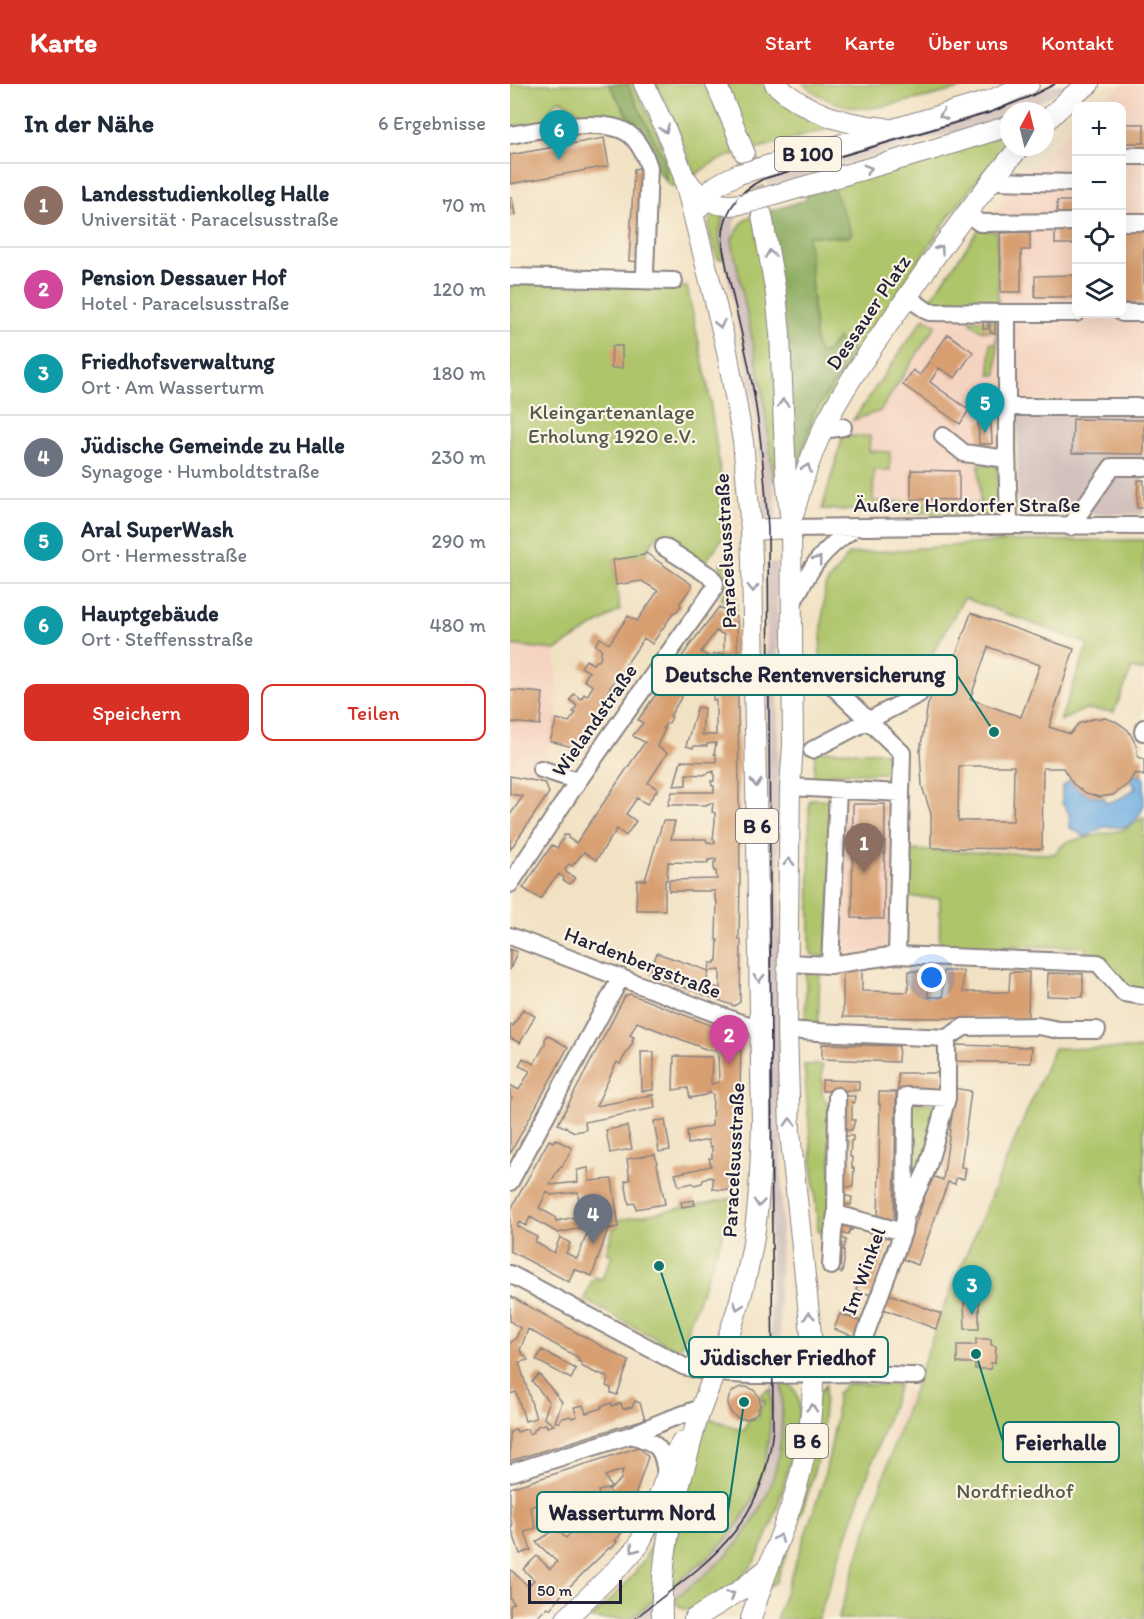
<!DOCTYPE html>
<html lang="de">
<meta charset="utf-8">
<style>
:root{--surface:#fff;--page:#f6f6f7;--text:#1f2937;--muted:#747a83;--line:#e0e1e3;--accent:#d93025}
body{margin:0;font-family:Itim,sans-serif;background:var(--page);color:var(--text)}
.controls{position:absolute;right:18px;top:18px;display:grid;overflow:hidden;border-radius:12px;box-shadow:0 6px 24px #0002}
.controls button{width:54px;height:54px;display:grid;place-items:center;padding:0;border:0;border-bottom:2px solid var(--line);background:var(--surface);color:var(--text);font:30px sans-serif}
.compass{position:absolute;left:490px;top:18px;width:54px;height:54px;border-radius:50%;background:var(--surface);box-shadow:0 6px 24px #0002;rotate:7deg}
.scale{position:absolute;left:18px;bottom:15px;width:94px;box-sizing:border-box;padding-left:6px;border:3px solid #22223b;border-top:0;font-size:16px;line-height:21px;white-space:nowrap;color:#22223b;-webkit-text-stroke:4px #fcf5e5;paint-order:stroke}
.you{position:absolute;left:422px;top:894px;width:21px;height:21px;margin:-15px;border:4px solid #fff;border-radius:50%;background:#1a73e8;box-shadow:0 0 0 9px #1a73e833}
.badge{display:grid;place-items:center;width:39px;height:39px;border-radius:50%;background:var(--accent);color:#fff;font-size:20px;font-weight:700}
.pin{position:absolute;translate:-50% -50px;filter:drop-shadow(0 2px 3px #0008)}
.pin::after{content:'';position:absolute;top:32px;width:21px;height:18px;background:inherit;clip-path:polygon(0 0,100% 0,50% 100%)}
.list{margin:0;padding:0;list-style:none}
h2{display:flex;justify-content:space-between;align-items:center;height:78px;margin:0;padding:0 24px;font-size:26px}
h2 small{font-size:20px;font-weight:400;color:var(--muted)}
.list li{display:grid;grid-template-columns:39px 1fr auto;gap:18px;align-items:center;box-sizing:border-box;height:84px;padding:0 24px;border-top:2px solid var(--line)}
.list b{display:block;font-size:22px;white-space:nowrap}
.list p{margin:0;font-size:20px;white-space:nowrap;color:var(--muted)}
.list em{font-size:20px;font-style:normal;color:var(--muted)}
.actions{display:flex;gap:12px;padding:18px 24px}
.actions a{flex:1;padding:14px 0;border:2px solid var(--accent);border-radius:12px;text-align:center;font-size:21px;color:var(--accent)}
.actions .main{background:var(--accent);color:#fff}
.icon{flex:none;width:33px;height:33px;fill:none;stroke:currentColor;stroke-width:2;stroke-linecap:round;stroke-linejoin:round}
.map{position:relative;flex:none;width:634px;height:1535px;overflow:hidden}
header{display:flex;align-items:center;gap:36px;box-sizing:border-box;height:84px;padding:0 30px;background:var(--accent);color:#fff}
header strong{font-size:28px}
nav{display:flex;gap:33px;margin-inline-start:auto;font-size:21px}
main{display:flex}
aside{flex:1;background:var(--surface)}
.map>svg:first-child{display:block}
.built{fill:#f5d3c1}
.industrial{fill:#d1c0bc}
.green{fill:#aec56a;stroke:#687452;stroke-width:1.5}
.forest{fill:#8aaa5e;stroke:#56664c;stroke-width:1.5}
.water{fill:#70aee3;stroke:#49688f;stroke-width:1.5}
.building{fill:#d79e6f;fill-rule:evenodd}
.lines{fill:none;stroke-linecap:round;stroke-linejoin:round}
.major-tunnel{stroke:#c8bca9;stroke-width:20;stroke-dasharray:20 10;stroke-linecap:butt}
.minor-casing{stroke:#8a8280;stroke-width:20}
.major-casing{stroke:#8a8280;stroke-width:22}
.minor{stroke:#fff;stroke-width:16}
.major{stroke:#fff;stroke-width:20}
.tram{stroke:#22223b;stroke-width:1.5}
.major-bridge-casing{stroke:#8a8280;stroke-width:22;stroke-linecap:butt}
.major-bridge{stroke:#fff;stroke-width:20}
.oneway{stroke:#9c9ca7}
.labels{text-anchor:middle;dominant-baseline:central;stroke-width:4.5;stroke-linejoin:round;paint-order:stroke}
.shield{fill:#fcf5e5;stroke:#63616e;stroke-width:1.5}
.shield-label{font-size:20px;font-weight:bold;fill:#22223b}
.street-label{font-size:21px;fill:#22223b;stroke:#fcf5e5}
.park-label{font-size:21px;fill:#535b4b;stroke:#fcf5e5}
.leader{fill:none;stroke:#0f766e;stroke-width:2}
.callout-dot{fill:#0f766e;stroke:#fcf5e5;stroke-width:2}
.callout{fill:#fcf5e5;stroke:#0f766e;stroke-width:2}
.callout-label{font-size:22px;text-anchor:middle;font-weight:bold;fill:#22223b}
</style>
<header>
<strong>Karte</strong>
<nav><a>Start</a><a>Karte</a><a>Über uns</a><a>Kontakt</a></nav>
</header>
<main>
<aside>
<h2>In der Nähe<small>6 Ergebnisse</small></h2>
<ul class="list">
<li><span class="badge" style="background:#8d6e63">1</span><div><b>Landesstudienkolleg Halle</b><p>Universität · Paracelsusstraße</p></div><em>70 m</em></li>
<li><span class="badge" style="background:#d1479c">2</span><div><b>Pension Dessauer Hof</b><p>Hotel · Paracelsusstraße</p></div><em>120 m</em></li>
<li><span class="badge" style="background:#0f9aa8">3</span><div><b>Friedhofsverwaltung</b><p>Ort · Am Wasserturm</p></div><em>180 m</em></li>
<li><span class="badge" style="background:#6b7280">4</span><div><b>Jüdische Gemeinde zu Halle</b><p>Synagoge · Humboldtstraße</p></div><em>230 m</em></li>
<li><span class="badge" style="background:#0f9aa8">5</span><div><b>Aral SuperWash</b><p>Ort · Hermesstraße</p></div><em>290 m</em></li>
<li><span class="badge" style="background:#0f9aa8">6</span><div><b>Hauptgebäude</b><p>Ort · Steffensstraße</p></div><em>480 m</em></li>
</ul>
<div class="actions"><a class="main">Speichern</a><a>Teilen</a></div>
</aside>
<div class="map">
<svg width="634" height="1535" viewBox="0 0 634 1535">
<rect width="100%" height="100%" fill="#fcf5e5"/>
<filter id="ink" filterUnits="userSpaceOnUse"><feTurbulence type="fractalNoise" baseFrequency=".0167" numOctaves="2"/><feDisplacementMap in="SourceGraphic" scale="12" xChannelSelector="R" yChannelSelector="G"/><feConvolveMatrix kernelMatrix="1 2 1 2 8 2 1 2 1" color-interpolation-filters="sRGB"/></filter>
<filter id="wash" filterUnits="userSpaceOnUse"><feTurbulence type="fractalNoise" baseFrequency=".008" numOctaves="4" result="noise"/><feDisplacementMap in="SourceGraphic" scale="24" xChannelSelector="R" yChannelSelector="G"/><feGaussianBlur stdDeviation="1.35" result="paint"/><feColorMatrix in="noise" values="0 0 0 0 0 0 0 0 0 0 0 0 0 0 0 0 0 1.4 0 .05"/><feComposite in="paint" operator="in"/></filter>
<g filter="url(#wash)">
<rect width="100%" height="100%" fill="#f2e2c4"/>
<path class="built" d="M612 0H634V316H488L492 427 310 426 332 349 482 131 505 96 566 42V230H612V22H589Z
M0 561 46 566 47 635 30 689 0 683Z
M328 712 386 714 381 865 324 873Z
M395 1306 403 1309 385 1358 377 1354Z"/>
<path class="industrial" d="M538 0H562L526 20 511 27H499V32L478 39 258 102 255 91 482 26 516 12Z
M229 127 224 142 223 162 252 303 261 367 267 436H255L251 381 242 312 236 278 210 160V145L214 128Z
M507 328 634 329V430H508Z
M256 479H267L272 1149 271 1152 269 1213 271 1269H261L256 606 257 603Z
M261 1297H272L271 1348 266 1382 255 1415 237 1447 226 1462 202 1485 166 1513 162 1509 165 1506 161 1503 193 1478 216 1455 226 1442 243 1413 255 1380 259 1362 261 1326Z
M141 1519 144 1523 142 1525 145 1530 138 1535H120Z"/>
<path class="green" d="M0 0H99L122 39 82 37 50 16 43 20 44 37 0 44Z
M117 0H123L144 42 168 102H161L156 97 155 78Z
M146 0H198L227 70C211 75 198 79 185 92L164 36Z
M214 0H259L311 37 318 45 241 66Z
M293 0H465C440 8 415 14 389 19 375 22 362 25 348 24 328 22 308 12 293 0Z
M499 49V62L468 95 440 131 336 286 288 394 282 387 288 385 303 330 345 269H309L306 262 298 152 338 153 322 101Z
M204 128H214L209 152 213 175H208C203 161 193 141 204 128Z
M245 131 262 231 268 397H264L252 303 223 162 222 154C233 142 228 136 245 131Z
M469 145 487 148 488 218 425 217 422 213Z
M0 200 177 203 198 302 217 435 216 449 195 479 148 450 134 471 103 476 110 526 46 566 0 561Z
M414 234 426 241 370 327 343 336Z
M460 236H487V291H480V259H486V248C474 247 465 247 460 236Z
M333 352H360L359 367 380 368V386H364L363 417 470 420 469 380 487 381 489 432 312 425Z
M634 456V587L622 584 604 628 575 625 550 637 578 560 454 514 400 609 309 582 315 502 339 470 500 457Z
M220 476 222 477 223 484 216 494 211 486 210 481 212 478Z
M224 488 226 526 211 515C218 504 216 498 224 488Z
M305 667 387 668 386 689H320L319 701 304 697Z
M304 715 328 716 316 872 302 871 300 865 299 718 300 716Z
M634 733V907L616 908 576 878V863L492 862 491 875 429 872 430 814 390 813V766L544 770 556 758 616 745Z
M310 887 308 945H295L296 889Z
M544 964 634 965V1535H328L385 1358 431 1230Z
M294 981H312V1011L319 1022 323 1147 308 1148Z
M399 1018 432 1020 413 1083 398 1081Z
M223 1114 225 1118 171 1262 165 1265 74 1216 82 1196H84L85 1193 92 1195 102 1171 96 1168 104 1144 108 1143V1136Z
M272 1297C283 1301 289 1310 289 1322 289 1333 287 1344 285 1354 277 1393 262 1454 239 1485 227 1500 211 1508 195 1519 183 1526 174 1531 164 1516L166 1513C178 1504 191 1495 202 1485 239 1454 264 1410 270 1362 273 1341 272 1319 272 1297Z
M336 1300 389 1301 308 1535H266L312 1402 320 1367 326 1334 327 1310Z
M316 1301C314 1323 313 1344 309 1366 300 1411 282 1455 266 1498L258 1503 309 1309Z
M261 1305C262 1368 252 1421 205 1467 191 1480 176 1491 161 1503L163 1462 197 1333 234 1347 238 1336 249 1333V1328L251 1321 255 1320V1316L251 1317C250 1310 254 1307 261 1305Z
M155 1423 144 1516 120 1535H81C102 1514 126 1493 139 1466 145 1453 148 1438 152 1425Z"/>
<path class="forest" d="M99 0H117L155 78 156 97 145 84 138 66Z
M322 101 342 149 338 153 298 152 306 262 309 269H316L327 254 345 269 303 330 288 385 282 387 259 127 296 116 297 108Z"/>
<path class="water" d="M625 690 634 693V721L627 735 616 743H593L576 753 560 744 559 729 552 719V703L559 697C571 709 578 712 595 714V719C609 716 617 712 626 703L621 698Z"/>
<g id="blocks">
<path class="building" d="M612 40H634V59H612Z
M94 54 99 82 0 100V71Z
M135 83 130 178 119 177 124 85Z
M0 113H2L5 131 0 132Z
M547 117H566L565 132H547Z
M545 142 566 143V160H545Z
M612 143H634V219H612Z
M520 148V166H511V208H491L490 149Z
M566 191V213H525V192Z
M473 238H478V245H473Z
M480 238H485V249L480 248Z
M438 250 463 268 445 294 429 284 420 298 459 326 450 340 393 301 403 286 410 291Z
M102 262H112V284H101Z
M563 335 634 336V370L562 369Z
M481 337 482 360H469L468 338Z
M401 386 449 387V416L401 415Z
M628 396H634V424H627Z
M136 469 181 500V504L170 519 171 522 166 528H164L142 560 134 554 98 607 106 612 82 647 83 649 79 655H76L69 665 40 657 47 635 59 638 66 629 63 628 67 622 60 616 64 610 71 615 74 610 77 612 83 602 74 596 79 588 71 583 76 576 83 580 86 577H89L91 573 90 570 92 566 85 561 90 554 99 560 118 532 127 537 148 507 132 497 106 501 103 476 134 471Z
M209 523 227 533 230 795 229 856H231L230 918 224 922 139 890 147 869 199 887 196 899 210 905V886L199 887 200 879H205V877H207L208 856H206L207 817 205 816V807H159V796L207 795 206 787H204V778H206V775L198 776V779L158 778 157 796H155V826H126L127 796H135L153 737H165L161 755H196L197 758 205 759V756L203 755 205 737V729L202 728 203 719H200L196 721H158L162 708H204V702H202L201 697H204V687L193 691 176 690V701L164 702 171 677 206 678V670H204L206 659 197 660V662H184L183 664 176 662 187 623 194 624 192 651H206V616H203V607H206L203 596H205V580L201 579 199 584 192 579 160 632 162 633 159 639 156 640 153 644 155 645 147 662 157 669 138 699 148 705 137 720 127 714 116 730 126 737 116 752 107 745 86 776 74 768 62 782 59 780 55 785 57 789 65 794 60 800 53 796 54 794 49 790 46 794 44 795 30 815 13 804 42 761 47 764 53 755 54 751H58V754L66 759 69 755 135 658 124 653 123 651 133 639 128 636 180 561ZM206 547 214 551V570H204L202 575 191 568Z
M461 529 564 565 539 643 560 650 568 640 582 635 595 634 607 638 618 646 626 661 628 673 634 675V692L625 689 618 700 603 711 589 713 576 709 563 700 553 684H533L532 765 421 764V730L412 702 410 667 418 620 432 588 447 568ZM478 563 530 581 511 633 460 615ZM449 682H504L503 737H448Z
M0 606 33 609 30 641 0 638Z
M0 692 35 699 39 709 0 766V731L13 712 0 710Z
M343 720H375L374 835 342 834Z
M0 865 7 868 0 886Z
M333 886H352V907L398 908 399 887H419L418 913H433V887H453V908H499L500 888H519L518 935 333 933Z
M538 889 573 890V913L537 912Z
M120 910 226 951 231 958 228 1103 227 1107 203 1105V1094L200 1093 193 1096 192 1099 184 1101 183 1099 169 1102 165 1090 201 1082 199 1074H202V1062L200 1063 198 1056 178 1060 177 1047 202 1042 203 1010H200V1008L195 1011 180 1014 178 1004 163 1006 164 972 202 973 201 1000 209 998 208 968 199 965 198 966 127 938 120 951 124 953 122 957 123 958 110 980 107 978 86 1022 143 1011 145 1024 75 1038 76 1046 65 1048 48 1040 115 912Z
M13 925 25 932 10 959 0 954V940L3 942Z
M37 951 58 963 0 1070V1017L2 1014 0 1012V1001L9 1006 20 987 9 982 13 974 24 980 35 960V955Z
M312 960 389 962 388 978 312 975Z
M443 961 522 963 521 979 443 977Z
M131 968H144L143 1006 132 1007Z
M388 989H433V1006H388Z
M312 996 349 997V1006L312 1007Z
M444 1004 461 1007 451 1083 456 1084 454 1095 446 1094 445 1100 438 1098 408 1181 393 1175 422 1092 433 1096 444 1017Z
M369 1008H386L384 1141 368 1140 370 1020H369Z
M332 1012H345L344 1019 342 1018V1036H345L342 1046H332Z
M155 1036 160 1066 149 1068 144 1037Z
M117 1042 122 1065 100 1069 96 1046Z
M331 1052H343V1056L341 1057 340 1073H342V1084H344L343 1103H330Z
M45 1055 62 1064 52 1083 51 1082 49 1086H48L40 1100 41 1101 68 1098 67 1086 78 1084 79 1097 102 1095 108 1136V1143L98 1145 82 1192 64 1185 59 1198 0 1167V1127L39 1056 43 1058ZM37 1108 41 1111 68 1108 70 1132 46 1137 45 1133 29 1124ZM20 1133 48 1149 80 1142 67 1175 56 1169 60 1159 50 1153 44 1169 25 1158 27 1153 7 1142 9 1138 16 1142Z
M145 1070 155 1120 126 1125 125 1119 119 1120 115 1097 120 1096 117 1075Z
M331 1111 342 1113 341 1121 330 1120Z
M184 1116 185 1121 172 1123 171 1118Z
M331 1133 345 1137 342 1146 340 1145 338 1151 333 1149 331 1154 336 1156 333 1166H334V1178L332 1189 323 1186 324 1163 333 1166 324 1161Z
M368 1145 384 1151 380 1161 378 1160 361 1211 346 1206 349 1196H351Z
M374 1208 431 1230 426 1245 368 1223Z
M0 1212 119 1277 107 1311 101 1309V1304L96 1302 98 1295 97 1293 89 1289 88 1290 71 1282 72 1279 68 1277 69 1274 18 1245 10 1266 18 1276 9 1278 26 1334 15 1337 6 1308 0 1310V1259L6 1254 10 1244 0 1237Z
M454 1217H469V1245H455Z
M330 1230 352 1238 346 1253 324 1245Z
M466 1255H481V1261L486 1262 485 1279H481V1285H465V1279H447V1261H466Z
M32 1266 66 1285 61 1295 26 1276Z
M29 1290 52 1318 45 1338H50V1335L60 1332 62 1334 67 1332 64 1323 73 1321 76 1329 92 1324 91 1322 102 1319V1322L111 1319 113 1325 122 1323 125 1317 130 1319 135 1335 0 1377V1348L6 1345 7 1348 17 1345 19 1350 24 1348V1346L27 1344V1342L36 1340 37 1343 44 1341 34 1334 39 1318 22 1297Z
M218 1319a16 16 0 1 1 32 0a16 16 0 1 1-32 0Z
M129 1363 138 1373 123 1418 110 1451 105 1457 107 1458 101 1465 99 1464 52 1510 40 1525 38 1523 29 1531V1535H0V1522L4 1519 0 1514V1485L18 1502 24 1496 13 1485 27 1472 40 1485 47 1478 26 1458 46 1445 56 1454 68 1442 66 1441 73 1434 84 1444 89 1438 97 1421 91 1416 101 1410 99 1406 101 1404 111 1395 113 1386 95 1392 101 1404 88 1407 91 1416 66 1432 58 1411 47 1415 51 1426 41 1429 32 1432 29 1420 20 1423 26 1444 15 1448 21 1466 10 1470 1 1443 3 1442 0 1434V1404Z"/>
</g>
</g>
<g filter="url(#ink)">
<use href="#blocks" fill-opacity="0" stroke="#8a8280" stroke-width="1.5"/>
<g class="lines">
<path class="major-tunnel" d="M236 73 252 131"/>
<g class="minor-casing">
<path id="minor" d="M0 51C28 46 91 33 116 48 127 54 136 72 139 83L135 188 133 196
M612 72H634
M480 97 566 99
M456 129 470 139 566 138
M612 138H634
M0 193 164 197
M397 213 419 228 497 229
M612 229H634
M497 323H634
M313 346 333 343
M433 352 454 369 497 375
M499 441 497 365V229H566
M560 443 602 383H634
M281 444 499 441 634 442
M282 520C301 483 310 467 346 443
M633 648 634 644
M302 666 409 610
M31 685 68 697
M280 703 391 709 392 669 306 586
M0 800 68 697 204 505 205 499 200 492 154 463
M0 852 231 939 250 943
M387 871 391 709
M277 879 320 881 387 871 588 879 614 909 634 912
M320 881 328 706
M277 946 307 948 437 954 454 943 528 942 549 946H587
M327 1012 326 1130 393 1148
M437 1014V954
M0 1098 111 893
M321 1182 323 1147 326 1130
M0 1190 173 1282C223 1297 290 1289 343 1289 365 1290 386 1292 408 1292
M341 1289 393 1148 395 1133 396 1012 437 1014 417 1085 395 1133
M121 1351C149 1359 154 1365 156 1393
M0 1389 121 1351 157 1336 191 1324"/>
</g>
<g class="major-casing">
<path id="major" d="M134 0 156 46 173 90 204 213 217 267 233 357 241 446 242 477 252 1039C250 1094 249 1143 235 1197 224 1243 205 1286 189 1330 184 1346 180 1362 176 1378 161 1430 150 1481 152 1535
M206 0 223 39 234 68
M265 0C297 29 333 40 375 44
M535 38 561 13 579 0
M253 83 479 17 519 0
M176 95C192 118 209 125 236 119
M261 112 415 68 499 42
M189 124C196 105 211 98 229 90
M284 429C291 401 300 373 312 347 335 299 368 256 398 212 433 160 469 110 510 63
M241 446 281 444
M56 1535 112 1480 128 1462 138 1442 164 1371 172 1358
M184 1535 229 1507 257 1485
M241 1535C252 1497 268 1460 281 1422 297 1373 305 1321 303 1269L280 1048 277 946 278 836 280 703 283 661 281 440 276 394 270 249 266 210 252 131"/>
</g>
<use href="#minor" class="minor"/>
<use href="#major" class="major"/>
<path class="tram" d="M124 1535C197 1478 253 1446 263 1345L258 445C255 396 251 347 242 299 234 254 221 210 213 164 210 133 225 109 253 95L479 29 519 13 545 0"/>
<g class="major-bridge-casing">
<path id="major-bridge" d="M229 90 253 83
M236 119 261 112"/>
</g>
<use href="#major-bridge" class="major-bridge"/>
</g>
<defs><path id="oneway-chevron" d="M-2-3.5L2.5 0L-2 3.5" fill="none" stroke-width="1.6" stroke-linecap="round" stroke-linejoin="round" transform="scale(1.5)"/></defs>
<g class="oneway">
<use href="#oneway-chevron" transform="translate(433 31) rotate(163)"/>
<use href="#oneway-chevron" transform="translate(155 45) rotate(67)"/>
<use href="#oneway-chevron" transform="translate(358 85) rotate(-16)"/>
<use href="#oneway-chevron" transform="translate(430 165) rotate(-54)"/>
<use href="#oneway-chevron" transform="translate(260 170) rotate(-99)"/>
<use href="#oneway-chevron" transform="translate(210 240) rotate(77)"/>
<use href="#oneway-chevron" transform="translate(273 319) rotate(-92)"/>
<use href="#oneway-chevron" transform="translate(297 384) rotate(-69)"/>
<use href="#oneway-chevron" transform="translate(308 476) rotate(-51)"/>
<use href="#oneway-chevron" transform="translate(243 504) rotate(89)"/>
<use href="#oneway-chevron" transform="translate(246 699) rotate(89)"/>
<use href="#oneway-chevron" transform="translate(279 778) rotate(-89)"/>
<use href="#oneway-chevron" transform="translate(249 894) rotate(89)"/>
<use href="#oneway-chevron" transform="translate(280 1038) rotate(-92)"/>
<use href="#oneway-chevron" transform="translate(249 1119) rotate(94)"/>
<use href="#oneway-chevron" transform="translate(228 1222) rotate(107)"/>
<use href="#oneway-chevron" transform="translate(299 1232) rotate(-96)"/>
<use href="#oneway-chevron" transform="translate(302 1324) rotate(-85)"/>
<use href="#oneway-chevron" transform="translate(269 1454) rotate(-70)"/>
<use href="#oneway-chevron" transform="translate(124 1465) rotate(127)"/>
<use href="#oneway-chevron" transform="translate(221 1511) rotate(-33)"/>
</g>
</g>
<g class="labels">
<g class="shield">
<rect x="265" y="53" width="66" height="34" rx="4.5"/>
<rect x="226" y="725" width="42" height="34" rx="4.5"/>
<rect x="276" y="1340" width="42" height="34" rx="4.5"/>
</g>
<g class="shield-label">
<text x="298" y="70">B 100</text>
<text x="247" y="742">B 6</text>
<text x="297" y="1357">B 6</text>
</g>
<g class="street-label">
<text transform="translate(358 228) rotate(-56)">Dessauer Platz</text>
<text x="457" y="420">Äußere Hordorfer Straße</text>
<text transform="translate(215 467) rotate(-93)">Paracelsusstraße</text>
<text transform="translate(84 636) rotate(-55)">Wielandstraße</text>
<text transform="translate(133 878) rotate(21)">Hardenbergstraße</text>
<text transform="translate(223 1076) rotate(-87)">Paracelsusstraße</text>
<text transform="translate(353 1187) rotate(-70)">Im Winkel</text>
</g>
<g class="park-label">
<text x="102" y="327">Kleingartenanlage<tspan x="102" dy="24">Erholung 1920 e.V.</tspan></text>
<text x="505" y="1406">Nordfriedhof</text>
</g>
</g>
<path class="leader" d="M484 648L447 591M149 1182L179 1273M466 1270L493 1358M234 1318L218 1428"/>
<g class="callout-dot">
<circle cx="484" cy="648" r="6"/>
<circle cx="149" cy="1182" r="6"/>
<circle cx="466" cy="1270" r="6"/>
<circle cx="234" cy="1318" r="6"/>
</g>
<g class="callout">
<rect x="142" y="571" width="305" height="40" rx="6"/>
<rect x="179" y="1253" width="199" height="40" rx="6"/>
<rect x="493" y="1338" width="116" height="40" rx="6"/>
<rect x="27" y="1408" width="191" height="40" rx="6"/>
</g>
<g class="callout-label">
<text x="295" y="598">Deutsche Rentenversicherung</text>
<text x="278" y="1281">Jüdischer Friedhof</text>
<text x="551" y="1366">Feierhalle</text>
<text x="122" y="1436">Wasserturm Nord</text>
</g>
</svg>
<div class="controls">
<button>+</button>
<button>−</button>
<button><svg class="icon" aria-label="locate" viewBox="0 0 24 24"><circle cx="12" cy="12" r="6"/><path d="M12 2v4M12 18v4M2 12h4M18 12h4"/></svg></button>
<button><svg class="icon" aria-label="layers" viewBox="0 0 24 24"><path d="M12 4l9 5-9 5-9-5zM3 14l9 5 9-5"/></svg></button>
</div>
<svg class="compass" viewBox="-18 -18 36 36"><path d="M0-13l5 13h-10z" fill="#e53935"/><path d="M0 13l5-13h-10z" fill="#747a83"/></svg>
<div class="scale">50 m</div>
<div class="you"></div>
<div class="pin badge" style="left:354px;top:789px;background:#8d6e63">1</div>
<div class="pin badge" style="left:219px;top:981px;background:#d1479c">2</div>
<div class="pin badge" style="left:462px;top:1231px;background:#0f9aa8">3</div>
<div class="pin badge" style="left:83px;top:1160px;background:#6b7280">4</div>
<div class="pin badge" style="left:475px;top:349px;background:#0f9aa8">5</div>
<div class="pin badge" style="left:49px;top:76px;background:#0f9aa8">6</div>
</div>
</main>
